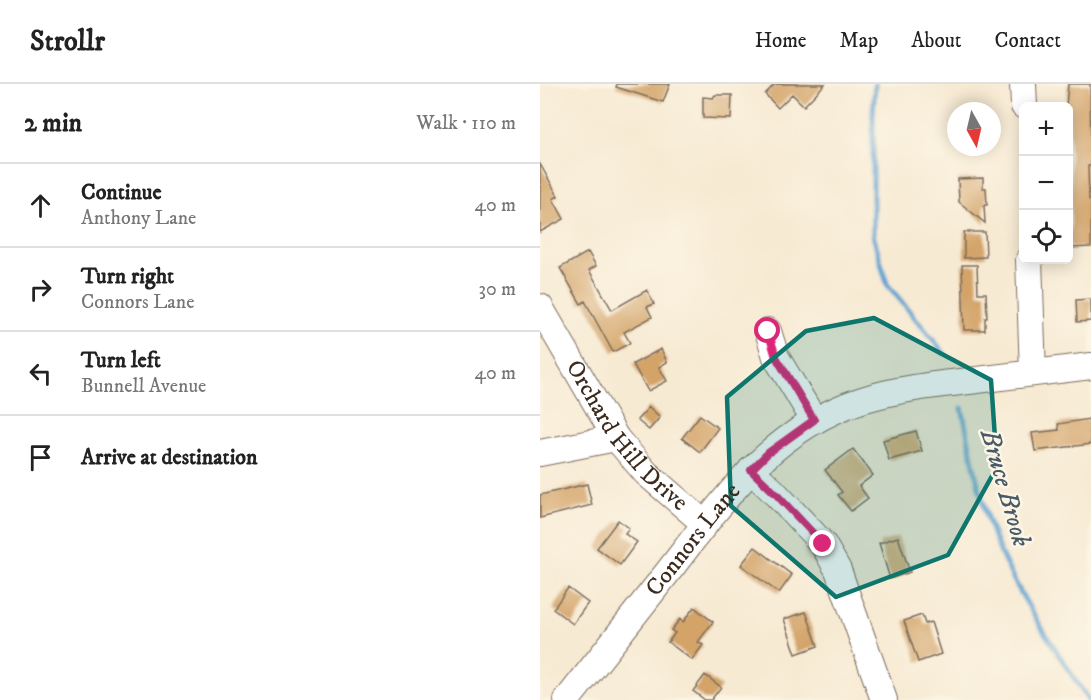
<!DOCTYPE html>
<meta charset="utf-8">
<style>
:root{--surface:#fff;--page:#f6f6f6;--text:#222;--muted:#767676;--line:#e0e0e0}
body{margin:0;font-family:"IM FELL DW Pica",serif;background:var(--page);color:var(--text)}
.controls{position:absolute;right:18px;top:18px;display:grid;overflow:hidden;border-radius:9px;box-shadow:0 3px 15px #0003}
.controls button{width:54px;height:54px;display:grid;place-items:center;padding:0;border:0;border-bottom:2px solid var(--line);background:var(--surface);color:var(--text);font:30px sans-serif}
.compass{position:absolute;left:407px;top:18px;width:54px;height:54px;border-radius:50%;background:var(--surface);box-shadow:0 3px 15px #0003;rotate:172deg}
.stop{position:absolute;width:18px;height:18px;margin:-14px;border:4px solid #db2777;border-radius:50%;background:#fff}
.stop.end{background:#db2777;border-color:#fff;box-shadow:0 2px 6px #0008}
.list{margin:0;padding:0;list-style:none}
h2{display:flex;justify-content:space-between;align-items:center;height:78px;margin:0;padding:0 24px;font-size:26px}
h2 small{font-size:20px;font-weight:400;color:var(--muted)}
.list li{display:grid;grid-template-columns:39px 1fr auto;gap:18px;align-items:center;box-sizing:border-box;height:84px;padding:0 24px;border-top:2px solid var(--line)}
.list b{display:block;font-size:22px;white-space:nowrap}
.list p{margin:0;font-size:20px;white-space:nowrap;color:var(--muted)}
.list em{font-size:20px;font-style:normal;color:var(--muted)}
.icon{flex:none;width:33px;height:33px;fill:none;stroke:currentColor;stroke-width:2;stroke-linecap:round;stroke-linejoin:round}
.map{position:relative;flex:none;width:551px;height:616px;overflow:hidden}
header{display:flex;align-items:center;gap:36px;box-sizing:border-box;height:84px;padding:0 30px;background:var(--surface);border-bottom:2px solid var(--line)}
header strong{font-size:28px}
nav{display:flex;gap:33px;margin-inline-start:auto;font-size:21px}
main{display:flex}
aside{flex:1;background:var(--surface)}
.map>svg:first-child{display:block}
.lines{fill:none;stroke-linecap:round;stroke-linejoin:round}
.stream{stroke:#5ba1d1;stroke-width:5}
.building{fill:#d3a367}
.minor-casing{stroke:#7d6d5d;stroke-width:28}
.minor{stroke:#fff;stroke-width:26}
.route{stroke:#db2777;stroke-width:8}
.marked{fill:#0f766e;fill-opacity:0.2;stroke:#0f766e;stroke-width:4.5;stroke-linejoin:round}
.labels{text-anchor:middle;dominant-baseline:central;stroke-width:5;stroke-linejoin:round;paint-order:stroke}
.street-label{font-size:24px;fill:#3b2a1e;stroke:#fcf5e5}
.water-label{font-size:26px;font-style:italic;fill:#485a66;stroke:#fcf5e5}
</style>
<header>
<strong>Strollr</strong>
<nav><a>Home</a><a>Map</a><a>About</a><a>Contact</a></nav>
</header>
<main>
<aside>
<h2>2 min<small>Walk · 110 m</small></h2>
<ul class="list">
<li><svg class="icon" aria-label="ahead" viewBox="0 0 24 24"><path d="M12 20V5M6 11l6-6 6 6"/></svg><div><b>Continue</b><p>Anthony Lane</p></div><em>40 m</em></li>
<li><svg class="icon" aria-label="right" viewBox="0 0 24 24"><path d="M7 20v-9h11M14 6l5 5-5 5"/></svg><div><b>Turn right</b><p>Connors Lane</p></div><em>30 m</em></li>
<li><svg class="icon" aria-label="left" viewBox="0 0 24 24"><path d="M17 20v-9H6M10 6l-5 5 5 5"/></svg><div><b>Turn left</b><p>Bunnell Avenue</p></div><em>40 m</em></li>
<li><svg class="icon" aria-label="arrive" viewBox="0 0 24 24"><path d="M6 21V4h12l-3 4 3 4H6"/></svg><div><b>Arrive at destination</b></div></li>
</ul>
</aside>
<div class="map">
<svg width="551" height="616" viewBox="0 0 551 616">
<rect width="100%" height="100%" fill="#fcf5e5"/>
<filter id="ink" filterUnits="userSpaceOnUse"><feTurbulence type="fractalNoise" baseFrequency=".0167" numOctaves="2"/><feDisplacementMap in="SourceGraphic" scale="12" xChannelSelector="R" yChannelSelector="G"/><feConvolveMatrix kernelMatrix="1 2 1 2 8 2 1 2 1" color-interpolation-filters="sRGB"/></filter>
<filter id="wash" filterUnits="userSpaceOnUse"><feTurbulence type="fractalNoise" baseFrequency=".008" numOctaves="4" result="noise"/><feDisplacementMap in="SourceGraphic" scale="24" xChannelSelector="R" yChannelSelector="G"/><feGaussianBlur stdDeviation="1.35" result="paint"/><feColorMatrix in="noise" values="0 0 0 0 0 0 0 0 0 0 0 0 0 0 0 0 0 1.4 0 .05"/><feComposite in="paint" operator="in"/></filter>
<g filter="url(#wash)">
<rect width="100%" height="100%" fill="#f7ead3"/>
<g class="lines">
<path class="stream" d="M335 0 333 30V151L347 200 404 269
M422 324C430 361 436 399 448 436 469 501 512 558 548 616"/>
</g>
<g id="blocks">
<path class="building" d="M77 0H130L123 18 76 3Z
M235 0H285L264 22 252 10 238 24 225 10Z
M528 0H550L551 82H548L549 116H551V163L530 164 529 148 531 146 530 67 528 22H526Z
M175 11H192L191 35 163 34V13L173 14Z
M0 80 18 112 13 115 24 135 0 148Z
M443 94V104H446L447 121H444L445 139 419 118 418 95Z
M424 148H445L446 173 424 174Z
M48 168 56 182 49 186 72 226 107 206 114 220 107 223 112 233 84 248 90 259 73 268 45 217 41 220 20 184Z
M422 181H437L438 209H446L447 234H445V246H424Z
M551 215V237L537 238 536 216Z
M121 265 127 278 119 283 127 297 108 307 93 280Z
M109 323 120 333 109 346 97 336Z
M160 331 178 344 160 368 142 354Z
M549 335 551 360 495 367 492 349 519 346 518 340Z
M376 347 382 367 349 376 343 356Z
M313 365 333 391 319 402 328 414 311 427 298 411 302 408 285 386Z
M47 400 52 421 0 434V411Z
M78 436 89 444 85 450 97 458 80 481 57 464Z
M358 453 370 488 350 495 339 459Z
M215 463 252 491 239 509 201 481Z
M28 504 48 519 33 540 13 525Z
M154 523 173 538 158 558 163 561 152 576 128 558 135 549 131 546 140 535 143 538Z
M266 528 278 562 256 570 244 535Z
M382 531 385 540 391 538 401 570 378 578 364 537Z
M165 591 181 603 171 616H165L153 607Z"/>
</g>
</g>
<g filter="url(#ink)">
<use href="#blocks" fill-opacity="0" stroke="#7d6d5d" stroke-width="1.5"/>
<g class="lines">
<g class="minor-casing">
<g id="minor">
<path d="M483 0 484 22"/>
<path d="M489 176 493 289"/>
<path id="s1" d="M0 223 76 354 106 389 165 440"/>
<path d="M228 247 236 273 274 336"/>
<path d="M0 369 76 354"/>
<path d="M211 386 234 408 283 460 298 486 344 616"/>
<path id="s2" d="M27 616C62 572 96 528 131 484 186 413 232 345 322 316 357 305 393 301 429 297 470 292 510 287 551 282"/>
</g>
</g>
<use href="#minor" class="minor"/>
</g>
</g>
<g class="lines" filter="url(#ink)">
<path class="route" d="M228 247 236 273 274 336 228 369 211 386 234 408 283 460"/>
</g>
<path class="marked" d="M334 234 451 296 457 383 408 471 296 513 191 422 187 313 266 247Z"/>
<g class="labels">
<g class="street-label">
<text stroke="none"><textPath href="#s1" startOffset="156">Orchard Hill Drive</textPath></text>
<text stroke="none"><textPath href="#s2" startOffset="204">Connors Lane</textPath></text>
</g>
<g class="water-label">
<text transform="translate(465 404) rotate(74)">Bruce Brook</text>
</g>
</g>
</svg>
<div class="controls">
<button>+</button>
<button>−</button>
<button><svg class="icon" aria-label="locate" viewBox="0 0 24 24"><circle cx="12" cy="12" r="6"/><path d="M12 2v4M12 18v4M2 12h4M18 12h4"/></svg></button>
</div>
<svg class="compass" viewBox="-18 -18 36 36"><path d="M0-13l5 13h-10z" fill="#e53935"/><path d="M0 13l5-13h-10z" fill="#767676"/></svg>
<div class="stop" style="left:228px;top:247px"></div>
<div class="stop end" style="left:283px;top:460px"></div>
</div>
</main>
